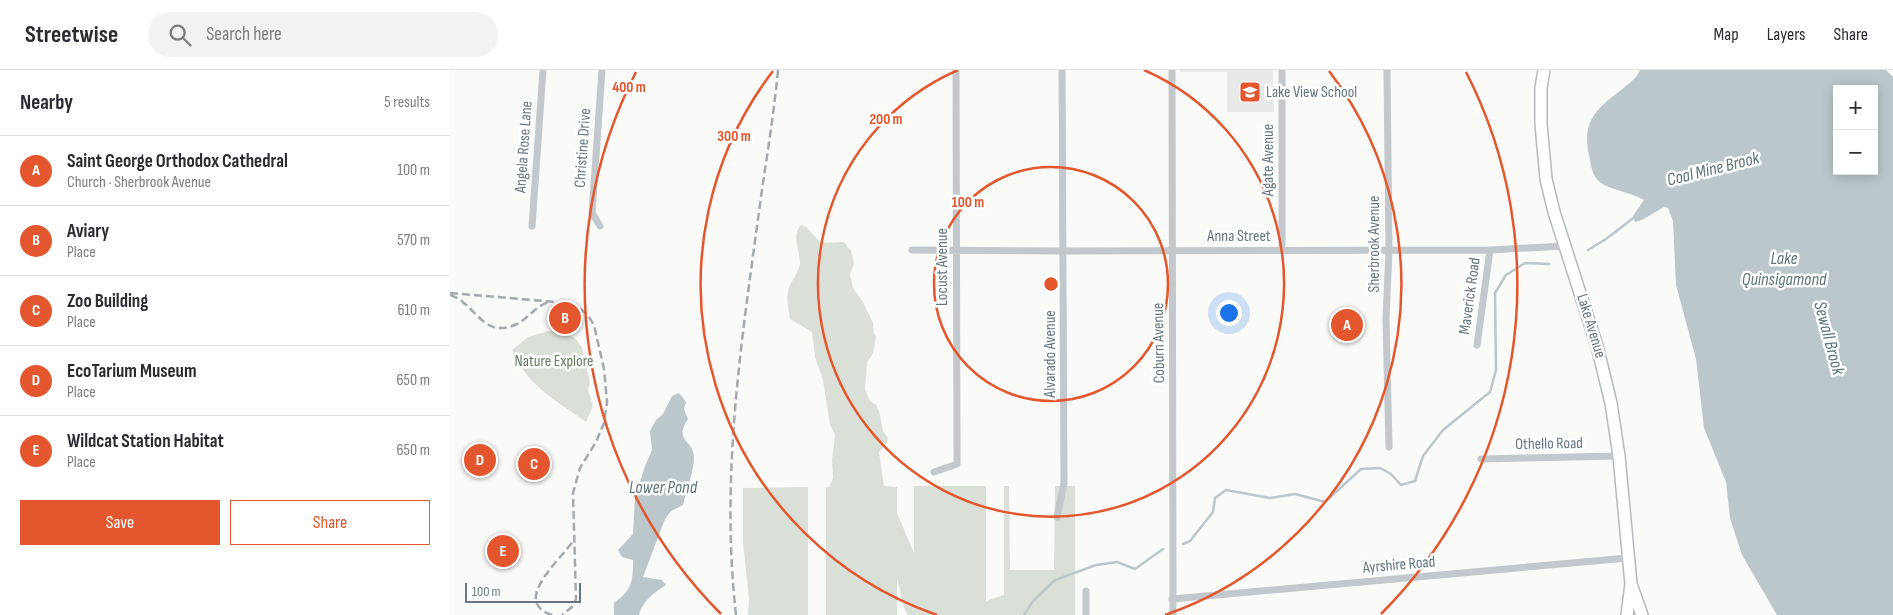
<!DOCTYPE html>
<meta charset="utf-8">
<style>
:root{--surface:#fff;--page:#f2f2f3;--text:#2b2b33;--muted:#7c7c81;--line:#e1e1e2;--accent:#e4572e}
body{margin:0;font-family:"Sofia Sans Condensed",sans-serif;background:var(--page);color:var(--text)}
.controls{position:absolute;right:15px;top:15px;display:grid;overflow:hidden;border-radius:0px;box-shadow:0 2px 12px #0003}
.controls button{width:45px;height:45px;display:grid;place-items:center;padding:0;border:0;border-bottom:1px solid var(--line);background:var(--surface);color:var(--text);font:25px sans-serif}
.scale{position:absolute;left:15px;bottom:12px;width:116px;box-sizing:border-box;padding-left:5px;border:2px solid #657683;border-top:0;font-size:14px;line-height:18px;white-space:nowrap;color:#657683;-webkit-text-stroke:4px #fff;paint-order:stroke}
.you{position:absolute;left:778px;top:242px;width:18px;height:18px;margin:-12px;border:4px solid #fff;border-radius:50%;background:#1a73e8;box-shadow:0 0 0 8px #1a73e833}
.badge{display:grid;place-items:center;width:32px;height:32px;border-radius:50%;background:var(--accent);color:#fff;font-size:16px;font-weight:700}
.pin{position:absolute;translate:-50% -50%;border:2px solid #fff;box-shadow:0 1px 5px #0006}
.list{margin:0;padding:0;list-style:none}
h2{display:flex;justify-content:space-between;align-items:center;height:65px;margin:0;padding:0 20px;font-size:21px}
h2 small{font-size:16px;font-weight:400;color:var(--muted)}
.list li{display:grid;grid-template-columns:32px 1fr auto;gap:15px;align-items:center;box-sizing:border-box;height:70px;padding:0 20px;border-top:1px solid var(--line)}
.list b{display:block;font-size:19px;white-space:nowrap}
.list p{margin:0;font-size:16px;white-space:nowrap;color:var(--muted)}
.list em{font-size:16px;font-style:normal;color:var(--muted)}
.actions{display:flex;gap:10px;padding:15px 20px}
.actions a{flex:1;padding:11px 0;border:1px solid var(--accent);border-radius:0px;text-align:center;font-size:18px;color:var(--accent)}
.actions .main{background:var(--accent);color:#fff}
.icon{flex:none;width:28px;height:28px;fill:none;stroke:currentColor;stroke-width:2;stroke-linecap:round;stroke-linejoin:round}
.map{position:relative;flex:none;width:1443px;height:545px;overflow:hidden}
header{display:flex;align-items:center;gap:30px;box-sizing:border-box;height:70px;padding:0 25px;background:var(--surface);border-bottom:1px solid var(--line)}
header strong{font-size:24px}
nav{display:flex;gap:28px;margin-inline-start:auto;font-size:18px}
.search{width:350px;height:45px;background:var(--page);display:flex;align-items:center;gap:12px;box-sizing:border-box;padding:0 18px;border-radius:28px;color:var(--muted);font-size:19px}
main{display:flex}
aside{flex:1;background:var(--surface)}
.map>svg:first-child{display:block}
.built{fill:#e8e9e9}
.green{fill:#dadfd7}
.water{fill:#bbc7cb;fill-rule:evenodd}
.lines{fill:none;stroke-linecap:round;stroke-linejoin:round}
.stream{stroke:#bbc7cb;stroke-width:2.5}
.primary-casing{stroke:#b5babe;stroke-width:14}
.street{stroke:#c3c8cc;stroke-width:7}
.primary{stroke:#fff;stroke-width:11}
.rail{stroke:#a2aab0;stroke-width:2.5;stroke-dasharray:8 4;stroke-linecap:butt}
.ring{fill:none;stroke:#e4572e;stroke-width:2.5}
.labels{text-anchor:middle;dominant-baseline:central;stroke-width:5;stroke-linejoin:round;paint-order:stroke}
.poi-label{font-size:16px;fill:#657683;stroke:#fff;text-anchor:start}
.street-label{font-size:16px;fill:#657683;stroke:#fff}
.park-label{font-size:16px;fill:#687a64;stroke:#fff}
.water-label{font-size:18px;font-style:italic;fill:#60757c;stroke:#fff}
.centre{fill:#e4572e;stroke:#fff;stroke-width:2.5}
.ring-label{font-size:15px;text-anchor:middle;font-weight:bold;fill:#e4572e;stroke:#fff;stroke-width:5;stroke-linejoin:round;paint-order:stroke}
</style>
<header>
<strong>Streetwise</strong>
<div class="search"><svg class="icon" aria-label="search" viewBox="0 0 24 24"><circle cx="10" cy="10" r="6"/><path d="M15 15l6 6"/></svg>Search here</div>
<nav><a>Map</a><a>Layers</a><a>Share</a></nav>
</header>
<main>
<aside>
<h2>Nearby<small>5 results</small></h2>
<ul class="list">
<li><span class="badge">A</span><div><b>Saint George Orthodox Cathedral</b><p>Church · Sherbrook Avenue</p></div><em>100 m</em></li>
<li><span class="badge">B</span><div><b>Aviary</b><p>Place</p></div><em>570 m</em></li>
<li><span class="badge">C</span><div><b>Zoo Building</b><p>Place</p></div><em>610 m</em></li>
<li><span class="badge">D</span><div><b>EcoTarium Museum</b><p>Place</p></div><em>650 m</em></li>
<li><span class="badge">E</span><div><b>Wildcat Station Habitat</b><p>Place</p></div><em>650 m</em></li>
</ul>
<div class="actions"><a class="main">Save</a><a>Share</a></div>
</aside>
<div class="map">
<svg width="1443" height="545" viewBox="0 0 1443 545">
<rect width="100%" height="100%" fill="#fafaf8"/>
<path class="built" d="M730 0H823L824 42H777V2H730Z"/>
<path class="green" d="M351 155 356 157 371 173 394 172 401 181 404 193 400 205 403 218 413 232 423 253 424 264 426 267 423 283 417 293 415 319 420 331 426 335 429 341 433 361 438 368 437 373 429 382 434 416 447 417V443L464 483V416H536V531L554 525V416H559L560 500H604L605 416H625V545H458C451 536 452 521 447 510V545H376V417H379L383 408 382 390 385 364 380 355 373 310 365 287 362 262 340 249C339 241 336 230 338 222 339 213 349 203 350 193 350 180 341 166 351 155Z
M98 261 112 262 125 268 132 278 140 312 138 320 143 336 136 352C108 332 75 314 62 280L78 267Z
M358 417V545H298L299 529 293 472V418Z"/>
<path class="water" d="M1190 0H1436L1443 7V545H1327L1292 485 1280 448 1276 412 1254 358 1246 289 1226 215 1223 151 1218 138 1214 137 1192 150 1185 152 1183 146 1194 130C1180 122 1164 121 1151 113 1142 107 1141 95 1139 85 1131 49 1149 37 1175 17 1181 12 1187 7 1190 0ZM1387 19H1424V101H1387Z
M229 323 236 332 234 339 238 349C223 372 244 369 244 388 244 400 236 422 233 435L221 441 215 449 193 507 212 510 216 515C205 522 192 531 189 545H164V533C182 520 183 511 183 490L172 487 168 480 183 464 185 428 195 396 202 380 200 361 206 350 213 344 222 326Z"/>
<g class="lines">
<path class="stream" d="M1138 180 1156 169 1186 146
M733 474 740 471 763 442 765 428 776 420 820 428 845 424 875 432 911 399 930 398 941 404 951 415 965 411 973 386 993 360 1040 322 1046 300 1045 223 1056 205 1075 193 1099 194
M574 545 583 531 605 510 646 495 667 492 685 499 713 479"/>
<g class="primary-casing">
<path id="primary" d="M1094 0 1091 18V54L1096 109 1104 142 1147 276 1161 333 1169 386 1181 514 1177 545
M1181 514 1192 545"/>
</g>
<path class="street" d="M722 0 723 545
M937 0 939 180 936 249 939 377
M82 156 93 0
M150 156 142 143 152 0
M832 179V0
M462 180 613 181 1040 180 1115 176
M1027 275 1040 180
M1031 389 1169 386
M484 402 507 394 506 0
M607 447 614 413 612 0
M722 529 1178 488
M636 545V521"/>
<use href="#primary" class="primary"/>
<path class="rail" d="M0 223 117 233 128 237 137 244 144 255 154 299 157 332 154 353 146 372 130 398 123 423 126 529 122 537 112 545
M0 225C5 227 10 229 14 233 30 246 39 267 67 254 79 248 85 236 99 232
M102 545C60 532 112 488 124 470
M286 545C270 402 292 268 311 127 317 85 324 43 328 0"/>
</g>
<g class="ring">
<circle cx="601" cy="214" r="117"/>
<path d="M694 0A233 233 0 1 1 508 0"/>
<path d="M487 545A350 350 0 0 1 323 1M879 1A350 350 0 0 1 715 545"/>
<path d="M271 544A466 466 0 0 1 186 2M1016 2A466 466 0 0 1 931 544"/>
</g>
<defs>
<g id="school-square" transform="scale(1.125)"><rect x="-9" y="-9" width="18" height="18" rx="4" fill="#e4572e" stroke="#fff"/><path d="M0-5L7-2L0 1L-7-2ZM-4 1L0 2.5L4 1V4Q0 6-4 4Z" fill="#fff"/></g>
</defs>
<g fill-rule="evenodd">
<use href="#school-square" x="800" y="22"/>
</g>
<g class="labels">
<g class="poi-label">
<text x="816" y="22">Lake View School</text>
</g>
<g class="street-label">
<text transform="translate(74 77) rotate(-86)">Angela Rose Lane</text>
<text transform="translate(133 78) rotate(-86)">Christine Drive</text>
<text transform="translate(818 90) rotate(-90)">Agate Avenue</text>
<text x="789" y="166">Anna Street</text>
<text transform="translate(924 174) rotate(-90)">Sherbrook Avenue</text>
<text transform="translate(492 197) rotate(-90)">Locust Avenue</text>
<text transform="translate(1020 226) rotate(-82)">Maverick Road</text>
<text transform="translate(1141 256) rotate(73)">Lake Avenue</text>
<text transform="translate(709 273) rotate(-91)">Coburn Avenue</text>
<text transform="translate(600 284) rotate(-90)">Alvarado Avenue</text>
<text transform="translate(1099 374) rotate(-1)">Othello Road</text>
<text transform="translate(949 495) rotate(-5)">Ayrshire Road</text>
</g>
<g class="park-label">
<text x="104" y="291">Nature Explore</text>
</g>
<g class="water-label">
<text transform="translate(1263 99) rotate(-14)">Coal Mine Brook</text>
<text x="1334" y="188">Lake<tspan x="1334" dy="21">Quinsigamond</tspan></text>
<text transform="translate(1379 268) rotate(75)">Sewall Brook</text>
<text x="213" y="417">Lower Pond</text>
</g>
</g>
<circle cx="601" cy="214" r="8" class="centre"/>
<g class="ring-label">
<text x="179" y="22">400 m</text>
<text x="436" y="54">200 m</text>
<text x="284" y="71">300 m</text>
<text x="518" y="137">100 m</text>
</g>
</svg>
<div class="controls">
<button>+</button>
<button>−</button>
</div>
<div class="scale">100 m</div>
<div class="you"></div>
<div class="pin badge" style="left:897px;top:255px">A</div>
<div class="pin badge" style="left:115px;top:248px">B</div>
<div class="pin badge" style="left:84px;top:394px">C</div>
<div class="pin badge" style="left:30px;top:390px">D</div>
<div class="pin badge" style="left:53px;top:481px">E</div>
</div>
</main>
